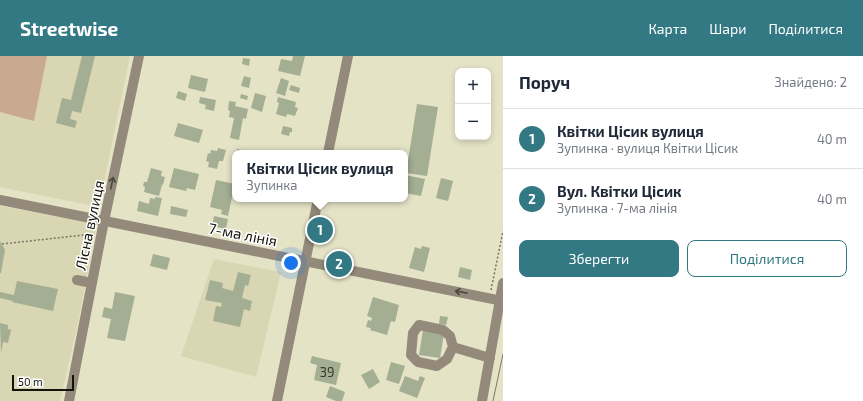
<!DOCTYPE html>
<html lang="uk">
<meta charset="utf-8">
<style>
:root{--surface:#fff;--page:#f2f2f3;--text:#1f2937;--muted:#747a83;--line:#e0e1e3;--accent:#327984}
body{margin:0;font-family:"Exo 2",sans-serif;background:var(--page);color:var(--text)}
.controls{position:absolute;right:12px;top:12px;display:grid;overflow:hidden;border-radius:8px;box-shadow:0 2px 6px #0003}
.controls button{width:36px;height:36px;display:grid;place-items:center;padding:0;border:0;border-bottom:1px solid var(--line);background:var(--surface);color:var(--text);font:20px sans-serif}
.scale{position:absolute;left:12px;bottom:10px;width:62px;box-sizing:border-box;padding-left:4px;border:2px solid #141309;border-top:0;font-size:11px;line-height:14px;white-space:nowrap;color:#141309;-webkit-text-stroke:3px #fff;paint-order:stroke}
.you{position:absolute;left:291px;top:207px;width:14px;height:14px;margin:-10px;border:3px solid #fff;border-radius:50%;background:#1a73e8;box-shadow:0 0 0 6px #1a73e833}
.badge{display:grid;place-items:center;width:26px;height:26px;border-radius:50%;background:var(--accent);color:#fff;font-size:13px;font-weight:700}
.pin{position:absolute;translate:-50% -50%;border:2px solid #fff;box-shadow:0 1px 4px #0006}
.popup{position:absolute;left:232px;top:94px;width:176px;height:52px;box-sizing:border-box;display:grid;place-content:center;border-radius:8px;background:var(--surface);filter:drop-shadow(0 1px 3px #0005);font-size:13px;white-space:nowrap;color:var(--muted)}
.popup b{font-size:15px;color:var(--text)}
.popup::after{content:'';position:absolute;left:50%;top:100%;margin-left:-8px;border:8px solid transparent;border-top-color:var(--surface)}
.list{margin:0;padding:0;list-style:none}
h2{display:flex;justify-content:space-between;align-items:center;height:52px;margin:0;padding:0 16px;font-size:17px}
h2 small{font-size:13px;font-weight:400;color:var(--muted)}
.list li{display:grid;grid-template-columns:26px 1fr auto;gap:12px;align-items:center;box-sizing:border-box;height:60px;padding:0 16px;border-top:1px solid var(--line)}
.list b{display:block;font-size:15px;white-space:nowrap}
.list p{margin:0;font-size:13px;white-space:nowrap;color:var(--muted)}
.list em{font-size:13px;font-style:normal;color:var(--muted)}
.actions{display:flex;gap:8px;padding:12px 16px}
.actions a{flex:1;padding:9px 0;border:1px solid var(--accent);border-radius:8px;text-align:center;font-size:14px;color:var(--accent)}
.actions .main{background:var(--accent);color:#fff}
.map{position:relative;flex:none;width:503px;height:345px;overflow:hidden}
header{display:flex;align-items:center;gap:24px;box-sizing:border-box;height:56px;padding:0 20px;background:var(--accent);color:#fff}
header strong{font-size:19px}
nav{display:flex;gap:22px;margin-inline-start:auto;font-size:14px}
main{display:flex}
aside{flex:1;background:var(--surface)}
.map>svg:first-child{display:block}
.built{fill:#d9d6b3}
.green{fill:#c9aa90}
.building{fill:#a4ae93}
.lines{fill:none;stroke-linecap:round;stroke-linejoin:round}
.path{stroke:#777663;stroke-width:1.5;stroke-dasharray:2 2;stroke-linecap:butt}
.minor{stroke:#938a7b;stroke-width:10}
.tram{stroke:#7b7a66;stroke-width:1}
.oneway{stroke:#4d493c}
.labels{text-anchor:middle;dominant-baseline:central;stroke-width:3;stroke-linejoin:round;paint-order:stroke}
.number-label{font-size:13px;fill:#383a2c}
.street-label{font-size:15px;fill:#141309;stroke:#fff}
</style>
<header>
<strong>Streetwise</strong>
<nav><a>Карта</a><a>Шари</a><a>Поділитися</a></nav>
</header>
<main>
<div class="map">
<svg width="503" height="345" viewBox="0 0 503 345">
<rect width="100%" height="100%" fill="#e5e3c6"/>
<path class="built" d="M0 0H130L99 151 0 131Z
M0 150 97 168 78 267 60 345H0Z
M214 203 281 216 256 321 181 300Z"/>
<path class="green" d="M0 0H47L34 65 0 56Z"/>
<path class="building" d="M82 0H95L81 57 72 55 70 63 77 65 75 72 56 67 62 42 71 44Z
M293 0H305L300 20 278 15 281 3 292 5Z
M243 2 250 3 249 10 242 8Z
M191 19 208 23 205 36 188 32Z
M244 20 251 22 249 32 241 30Z
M281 22 289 25 285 40 276 37Z
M291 29 300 32 299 37 289 34Z
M178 35 187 38 185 45 176 42Z
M255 37 266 40 262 56 251 52Z
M241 38 248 40 247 44 240 42Z
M200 41 216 44 214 55 205 53 206 49 199 47Z
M278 41 296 46 295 51 298 52 295 60 287 58 286 61 276 58 279 47 277 46Z
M229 45 236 46 235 50 248 53 246 63 243 62 239 84 230 82 234 62 229 61 230 55 228 54Z
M417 48 438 51 427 120 406 117Z
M178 67 203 74 199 87 174 80Z
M283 70 292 72V76H290L289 80 281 78Z
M218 92 226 94 223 105H219L217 113 208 111 209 106 206 105 208 97 210 98 211 94 217 95Z
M237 93 247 95 246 97H236Z
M151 112 162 115 161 120 165 121 163 129 159 128 162 129 159 140 144 136 145 131 143 130 144 126H147Z
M174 112 199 118 195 134 187 132 186 135 169 131Z
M405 119 425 123 421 140 405 137Z
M441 122 453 125 448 145 436 142Z
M216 124 235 128 228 160 221 158 222 154 210 151Z
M155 141 162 142 158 160 137 155 139 145 149 148 150 142 155 143Z
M171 150 188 154 186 161 170 158Z
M214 160 228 163 226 173 212 170Z
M0 185 5 194 1 217H0Z
M422 190 430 192 424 216 409 212 415 191 421 193Z
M153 198 170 202 167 214 150 210Z
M460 211 472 214 470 224 458 221Z
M238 216 251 219 248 230 245 229 242 242 252 245 250 255 244 253 240 271 213 265 216 250 221 251 222 247 205 244 210 224 223 227 222 232 233 235Z
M17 225 58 233 53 255 12 246 13 245 0 242V236L14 239Z
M115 236 135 240 125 285 107 282 111 263 102 261 104 251 112 253Z
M373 241 399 249 395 266 391 265 387 279 370 274 371 272 366 271 368 264 371 265 372 262 367 260Z
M440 260 448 261 446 269 439 268Z
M0 267 8 269V273L11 274 8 287 3 286 1 297Z
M423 274 444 278 440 302 419 299Z
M312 300 341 307 336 329 314 324 317 309 310 307Z
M391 306 405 310 399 328 386 324Z
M373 313 380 326 369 333 361 319Z
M405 320 418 325 420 320 425 322 417 342 399 335Z
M330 330 345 336 342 345H336L326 341Z"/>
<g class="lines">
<path class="path" d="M2 188 93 178
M491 234 503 175"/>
<path class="minor" d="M328 97 348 0
M0 144 503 245
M77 224 92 227
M453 291 450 280 443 274 419 269 413 277 411 299 418 306 437 310 447 303 453 291 490 302
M69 345 103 170 139 0
M277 345 318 143
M482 345 503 227"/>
<path class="tram" d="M493 345 503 298"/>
</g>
<defs><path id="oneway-shaft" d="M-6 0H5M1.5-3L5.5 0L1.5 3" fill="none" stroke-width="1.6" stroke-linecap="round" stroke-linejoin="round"/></defs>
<g class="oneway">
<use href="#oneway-shaft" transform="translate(112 127) rotate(-78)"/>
<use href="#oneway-shaft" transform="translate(461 236) rotate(-169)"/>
</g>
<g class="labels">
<g class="number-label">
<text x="327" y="316">39</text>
</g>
<g class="street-label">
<text transform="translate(89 169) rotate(-78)">Лісна вулиця</text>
<text transform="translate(243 178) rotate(11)">7-ма лінія</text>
</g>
</g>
</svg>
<div class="controls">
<button>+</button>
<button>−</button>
</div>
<div class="scale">50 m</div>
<div class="you"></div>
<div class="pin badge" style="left:320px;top:174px">1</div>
<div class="popup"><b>Квітки Цісик вулиця</b>Зупинка</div>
<div class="pin badge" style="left:339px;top:208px">2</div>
</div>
<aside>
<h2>Поруч<small>Знайдено: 2</small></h2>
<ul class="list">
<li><span class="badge">1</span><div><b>Квітки Цісик вулиця</b><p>Зупинка · вулиця Квітки Цісик</p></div><em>40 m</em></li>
<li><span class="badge">2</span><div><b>Вул. Квітки Цісик</b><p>Зупинка · 7-ма лінія</p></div><em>40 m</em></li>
</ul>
<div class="actions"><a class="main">Зберегти</a><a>Поділитися</a></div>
</aside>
</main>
